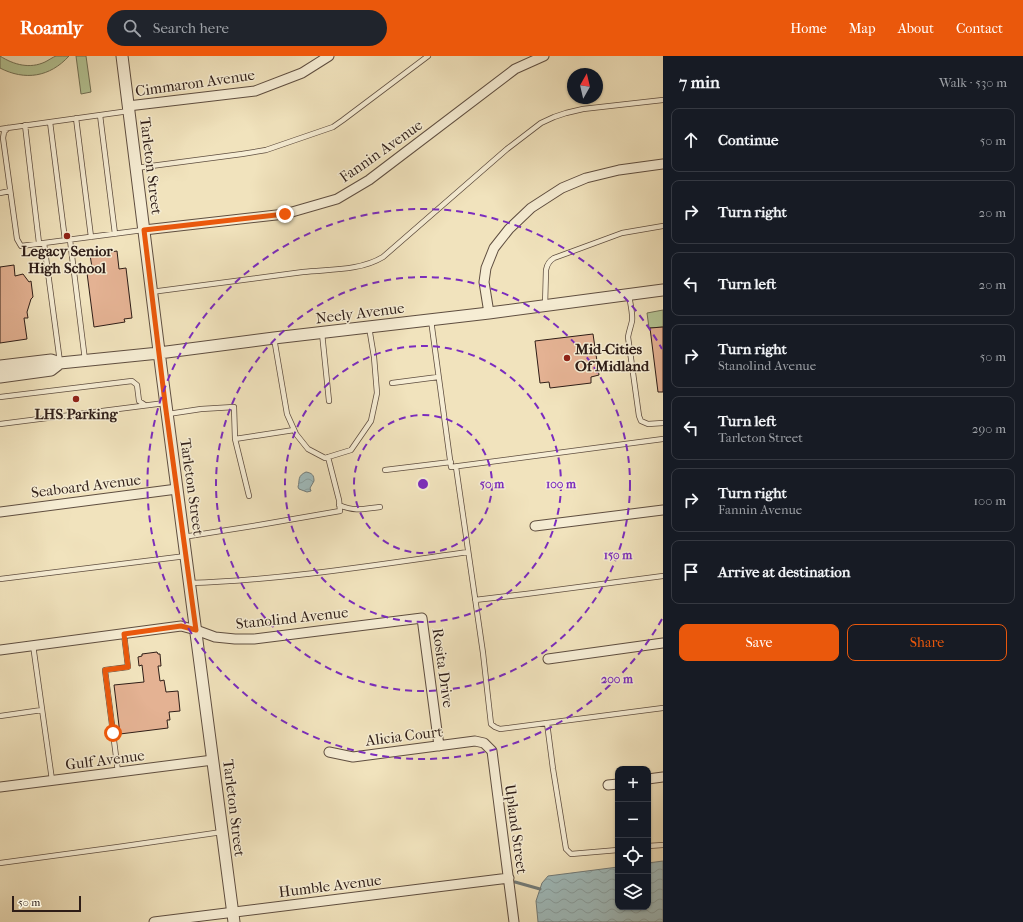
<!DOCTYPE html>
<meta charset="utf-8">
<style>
:root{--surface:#171b24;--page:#20242c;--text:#f1f3f6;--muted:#9ea1a6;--line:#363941;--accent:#ea580c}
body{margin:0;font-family:"IM FELL French Canon",serif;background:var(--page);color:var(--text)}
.controls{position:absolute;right:12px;bottom:12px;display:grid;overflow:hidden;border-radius:8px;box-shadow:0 1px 3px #0004}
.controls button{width:36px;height:36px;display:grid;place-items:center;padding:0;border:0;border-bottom:1px solid var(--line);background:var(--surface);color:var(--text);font:20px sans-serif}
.compass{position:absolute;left:567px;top:12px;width:36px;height:36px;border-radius:50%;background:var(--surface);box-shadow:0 1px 3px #0004;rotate:8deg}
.scale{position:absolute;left:12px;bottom:10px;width:69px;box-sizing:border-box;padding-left:4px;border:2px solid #2e1d17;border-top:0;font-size:11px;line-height:14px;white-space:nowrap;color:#2e1d17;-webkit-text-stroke:3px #f6edd4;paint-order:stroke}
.stop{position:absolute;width:12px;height:12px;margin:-9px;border:3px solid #ea580c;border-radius:50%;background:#fff}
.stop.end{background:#ea580c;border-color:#fff;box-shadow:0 1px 4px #0008}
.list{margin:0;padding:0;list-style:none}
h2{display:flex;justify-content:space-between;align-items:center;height:52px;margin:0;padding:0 16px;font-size:17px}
h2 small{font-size:13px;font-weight:400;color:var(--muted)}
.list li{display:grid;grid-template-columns:26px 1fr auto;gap:12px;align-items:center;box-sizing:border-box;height:64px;margin:0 8px 8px;padding:0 8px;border:1px solid var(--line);border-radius:8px}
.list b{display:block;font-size:15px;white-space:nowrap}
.list p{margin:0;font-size:13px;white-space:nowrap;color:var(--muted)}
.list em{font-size:13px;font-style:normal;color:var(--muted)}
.actions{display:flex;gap:8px;padding:12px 16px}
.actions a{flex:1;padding:9px 0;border:1px solid var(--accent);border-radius:8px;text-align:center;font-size:14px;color:var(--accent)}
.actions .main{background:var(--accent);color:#fff}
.icon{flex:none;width:22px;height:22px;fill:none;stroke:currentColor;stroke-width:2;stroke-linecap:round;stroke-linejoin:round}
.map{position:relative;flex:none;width:663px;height:866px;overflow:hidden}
header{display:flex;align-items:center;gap:24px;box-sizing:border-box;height:56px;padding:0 20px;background:var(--accent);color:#fff}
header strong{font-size:19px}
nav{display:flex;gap:22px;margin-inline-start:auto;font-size:14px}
.search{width:280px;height:36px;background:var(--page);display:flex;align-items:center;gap:10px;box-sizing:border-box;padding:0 14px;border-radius:22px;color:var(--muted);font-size:15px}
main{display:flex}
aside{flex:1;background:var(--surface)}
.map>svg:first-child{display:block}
.park{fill:#b5c595;stroke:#727156}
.water{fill:url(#water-waves);stroke:#727c7a}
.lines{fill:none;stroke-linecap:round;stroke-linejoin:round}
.stream{stroke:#727c7a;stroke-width:3}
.building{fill:#e4b293;stroke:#2e1d17}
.service-casing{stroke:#5f4e40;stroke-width:6}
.minor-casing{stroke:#5f4e40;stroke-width:11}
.tertiary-casing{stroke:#5f4e40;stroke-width:13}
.service{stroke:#f6edd4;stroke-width:4.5}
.minor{stroke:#f6edd4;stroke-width:9}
.tertiary{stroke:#f6edd4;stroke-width:11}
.route{stroke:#ea580c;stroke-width:5}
.ring{fill:none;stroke:#7b2cbf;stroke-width:2;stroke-dasharray:7 5}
.poi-dot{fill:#8f2418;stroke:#f6edd4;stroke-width:1.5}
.labels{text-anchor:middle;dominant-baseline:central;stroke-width:3;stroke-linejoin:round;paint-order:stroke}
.street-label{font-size:15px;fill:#2e1d17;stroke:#f6edd4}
.poi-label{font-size:15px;font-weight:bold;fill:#2e1d17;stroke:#f6edd4}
.centre{fill:#7b2cbf;stroke:#f6edd4;stroke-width:2}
.ring-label{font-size:12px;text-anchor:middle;font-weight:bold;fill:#7b2cbf;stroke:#f6edd4;stroke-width:3;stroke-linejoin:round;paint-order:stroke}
</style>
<header>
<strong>Roamly</strong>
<div class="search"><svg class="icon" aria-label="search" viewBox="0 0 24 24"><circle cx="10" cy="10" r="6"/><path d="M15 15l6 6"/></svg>Search here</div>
<nav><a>Home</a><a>Map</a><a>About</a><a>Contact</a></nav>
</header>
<main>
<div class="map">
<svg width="663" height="866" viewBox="0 0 663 866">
<defs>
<pattern id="water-waves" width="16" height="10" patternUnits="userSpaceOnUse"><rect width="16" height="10" fill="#9fbbbc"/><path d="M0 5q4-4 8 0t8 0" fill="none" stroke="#89a0a1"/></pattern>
</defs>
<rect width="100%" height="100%" fill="#f1e3bd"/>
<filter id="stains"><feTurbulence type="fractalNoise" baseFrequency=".005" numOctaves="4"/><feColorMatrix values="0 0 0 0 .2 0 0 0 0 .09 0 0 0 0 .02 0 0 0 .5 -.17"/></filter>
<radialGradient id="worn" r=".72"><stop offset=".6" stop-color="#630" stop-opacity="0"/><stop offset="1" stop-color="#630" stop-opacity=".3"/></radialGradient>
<path class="park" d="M0 0C14 9 30 13 45 6 49 4 53 1 56 0 60 0 65 0 69 0 50 21 25 25 0 12Z
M76 0H86L91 36 81 38Z
M663 254V271L649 272 647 257Z"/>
<path class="water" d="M306 416C312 417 314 419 314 425L310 432 311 435 307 436 299 433 298 431C300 424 297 420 306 416Z
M663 805V866H538L536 845 542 827 548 820 618 811V851H648V807Z"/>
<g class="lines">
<path class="stream" d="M515 826 540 833"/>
</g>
<path class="building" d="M117 195 119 213 126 212 132 262 124 263 125 266 94 271 87 217H93L90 199Z
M14 209 15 220 23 218 29 226 31 225 33 241 31 243 27 256 28 262H24L27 283 0 287V211Z
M663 271V336H658L650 272Z
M593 278 599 319 591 321V327L550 332 549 326 540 327 535 285Z
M157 596 158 598H160L161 610H158L160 625 164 624 166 636 178 635 180 655 169 656 170 664H167L168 672 120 678 114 629 144 626 142 609 139 610 138 601 142 600V598Z"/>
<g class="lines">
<g class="service-casing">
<path id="service" d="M100 59 115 178
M76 62 91 181
M50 66 65 184
M25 69 39 187
M8 72 4 76 3 82 17 183 21 190 143 174
M0 73 129 55
M136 112 242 98 266 94 333 71 343 64 428 0
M0 137 10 135
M70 184 85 304
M44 187 60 306
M151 236C202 229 253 223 303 216 329 213 360 215 383 201L507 93 541 67 554 61 566 57 583 53 663 44
M629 239C630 247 633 257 632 265 631 270 629 275 628 281L639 360 641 365 648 368 663 367
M545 250 546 214C547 208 549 205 554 202L622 177 663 170
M431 264 451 411 663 383
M322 277 329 345
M274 282 287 358 296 378 308 393 325 402 351 394 371 365 377 337 374 301 369 271
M392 327 438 321
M0 341 132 325 137 329 139 345 145 349
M168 358 201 353 234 351 235 383 294 374
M0 368 165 347
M235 383 249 440
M456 411 483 597 491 668 495 671 500 673 663 652
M385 414 451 406
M339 449C356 456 363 453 380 451
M183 481 259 469 340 455 339 444 328 401
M0 523 186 500
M189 527C283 524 376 509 468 496
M475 544 526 538 663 520
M33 589 52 724
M0 660 42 654
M547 667 553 713 566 793 571 798 618 794
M118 716 105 614 128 611 124 578
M648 790 663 789
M0 807 118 791 222 776"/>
</g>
<g class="minor-casing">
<path id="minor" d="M128 50 255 35 302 17 329 0
M144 174 285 158 337 143 369 124 515 13 544 0
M489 257 484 226 486 212 494 192 509 173 531 152 562 132 586 122 619 114 663 108
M0 456 177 433
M535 470 663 454
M0 594 181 570 196 574 215 581 235 583H254L422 562 439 690
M548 603 663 587
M329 696 353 701 475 685 484 687 492 695 514 866
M648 723 663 721
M608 729 618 728
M0 731 213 704
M154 866 509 822"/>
</g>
<g class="tertiary-casing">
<path id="tertiary" d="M122 0 161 311 234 866
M0 310 51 304 60 307 159 297 274 282 489 257 663 234
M0 321 51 314 60 307"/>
</g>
<use href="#service" class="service"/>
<use href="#minor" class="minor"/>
<use href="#tertiary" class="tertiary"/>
</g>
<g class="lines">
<path class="route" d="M113 677 105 614 128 611 124 578 181 570 196 574 165 347 144 174 285 158"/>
</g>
<g class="ring">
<circle cx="423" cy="428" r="69"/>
<circle cx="423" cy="428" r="138"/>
<circle cx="423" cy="428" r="207"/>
<path d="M662 563A275 275 0 1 1 662 293"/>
</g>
<g class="poi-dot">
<circle cx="67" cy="180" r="4"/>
<circle cx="567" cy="302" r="4"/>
<circle cx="76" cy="343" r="4"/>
</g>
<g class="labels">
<g class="street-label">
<text transform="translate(195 27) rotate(-8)">Cimmaron Avenue</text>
<text transform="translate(381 95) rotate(-35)">Fannin Avenue</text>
<text transform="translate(151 110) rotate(83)">Tarleton Street</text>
<text transform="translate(360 257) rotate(-7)">Neely Avenue</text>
<text transform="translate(86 430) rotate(-7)">Seaboard Avenue</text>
<text transform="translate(192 431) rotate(82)">Tarleton Street</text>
<text transform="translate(292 562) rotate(-6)">Stanolind Avenue</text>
<text transform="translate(443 612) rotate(82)">Rosita Drive</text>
<text transform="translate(404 680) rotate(-7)">Alicia Court</text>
<text transform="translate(105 704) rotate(-7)">Gulf Avenue</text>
<text transform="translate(234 752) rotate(83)">Tarleton Street</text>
<text transform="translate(516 773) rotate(82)">Upland Street</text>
<text transform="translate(330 830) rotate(-7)">Humble Avenue</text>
</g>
<g class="poi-label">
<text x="67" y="195">Legacy Senior<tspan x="67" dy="17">High School</tspan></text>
<text x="575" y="293" text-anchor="start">Mid-Cities<tspan x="575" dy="17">Of Midland</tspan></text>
<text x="76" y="358">LHS Parking</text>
</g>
</g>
<circle cx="423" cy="428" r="6" class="centre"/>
<g class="ring-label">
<text x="492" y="432">50 m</text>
<text x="561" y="432">100 m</text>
<text x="618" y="503">150 m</text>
<text x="617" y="627">200 m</text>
</g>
<rect width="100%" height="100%" filter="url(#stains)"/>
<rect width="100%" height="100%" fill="url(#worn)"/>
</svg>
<div class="controls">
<button>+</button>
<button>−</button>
<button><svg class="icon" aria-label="locate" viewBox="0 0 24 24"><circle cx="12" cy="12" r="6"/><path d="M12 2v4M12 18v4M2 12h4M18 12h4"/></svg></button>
<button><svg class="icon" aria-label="layers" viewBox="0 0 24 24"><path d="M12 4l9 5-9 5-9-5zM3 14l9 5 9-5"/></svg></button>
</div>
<svg class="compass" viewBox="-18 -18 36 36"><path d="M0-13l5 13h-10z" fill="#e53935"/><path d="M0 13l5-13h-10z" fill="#9ea1a6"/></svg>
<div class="scale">50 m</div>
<div class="stop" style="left:113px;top:677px"></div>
<div class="stop end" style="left:285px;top:158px"></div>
</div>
<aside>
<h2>7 min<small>Walk · 530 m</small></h2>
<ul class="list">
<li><svg class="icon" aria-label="ahead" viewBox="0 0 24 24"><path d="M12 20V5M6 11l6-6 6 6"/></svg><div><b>Continue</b></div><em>50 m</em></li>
<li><svg class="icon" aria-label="right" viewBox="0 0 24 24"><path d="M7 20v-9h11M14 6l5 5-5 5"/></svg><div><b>Turn right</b></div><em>20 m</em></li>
<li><svg class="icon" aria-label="left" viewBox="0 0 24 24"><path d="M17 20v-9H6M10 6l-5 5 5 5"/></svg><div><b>Turn left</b></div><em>20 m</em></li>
<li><svg class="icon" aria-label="right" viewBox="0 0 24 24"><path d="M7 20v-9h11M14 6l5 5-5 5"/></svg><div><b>Turn right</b><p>Stanolind Avenue</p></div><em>50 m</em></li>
<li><svg class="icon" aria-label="left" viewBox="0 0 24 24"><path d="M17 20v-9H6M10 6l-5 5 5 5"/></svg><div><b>Turn left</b><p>Tarleton Street</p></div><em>290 m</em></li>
<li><svg class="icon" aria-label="right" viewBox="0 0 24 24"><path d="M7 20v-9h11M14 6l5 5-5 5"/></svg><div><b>Turn right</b><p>Fannin Avenue</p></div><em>100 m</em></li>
<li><svg class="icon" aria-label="arrive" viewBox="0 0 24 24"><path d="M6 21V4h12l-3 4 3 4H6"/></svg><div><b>Arrive at destination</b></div></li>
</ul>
<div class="actions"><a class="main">Save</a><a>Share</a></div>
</aside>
</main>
